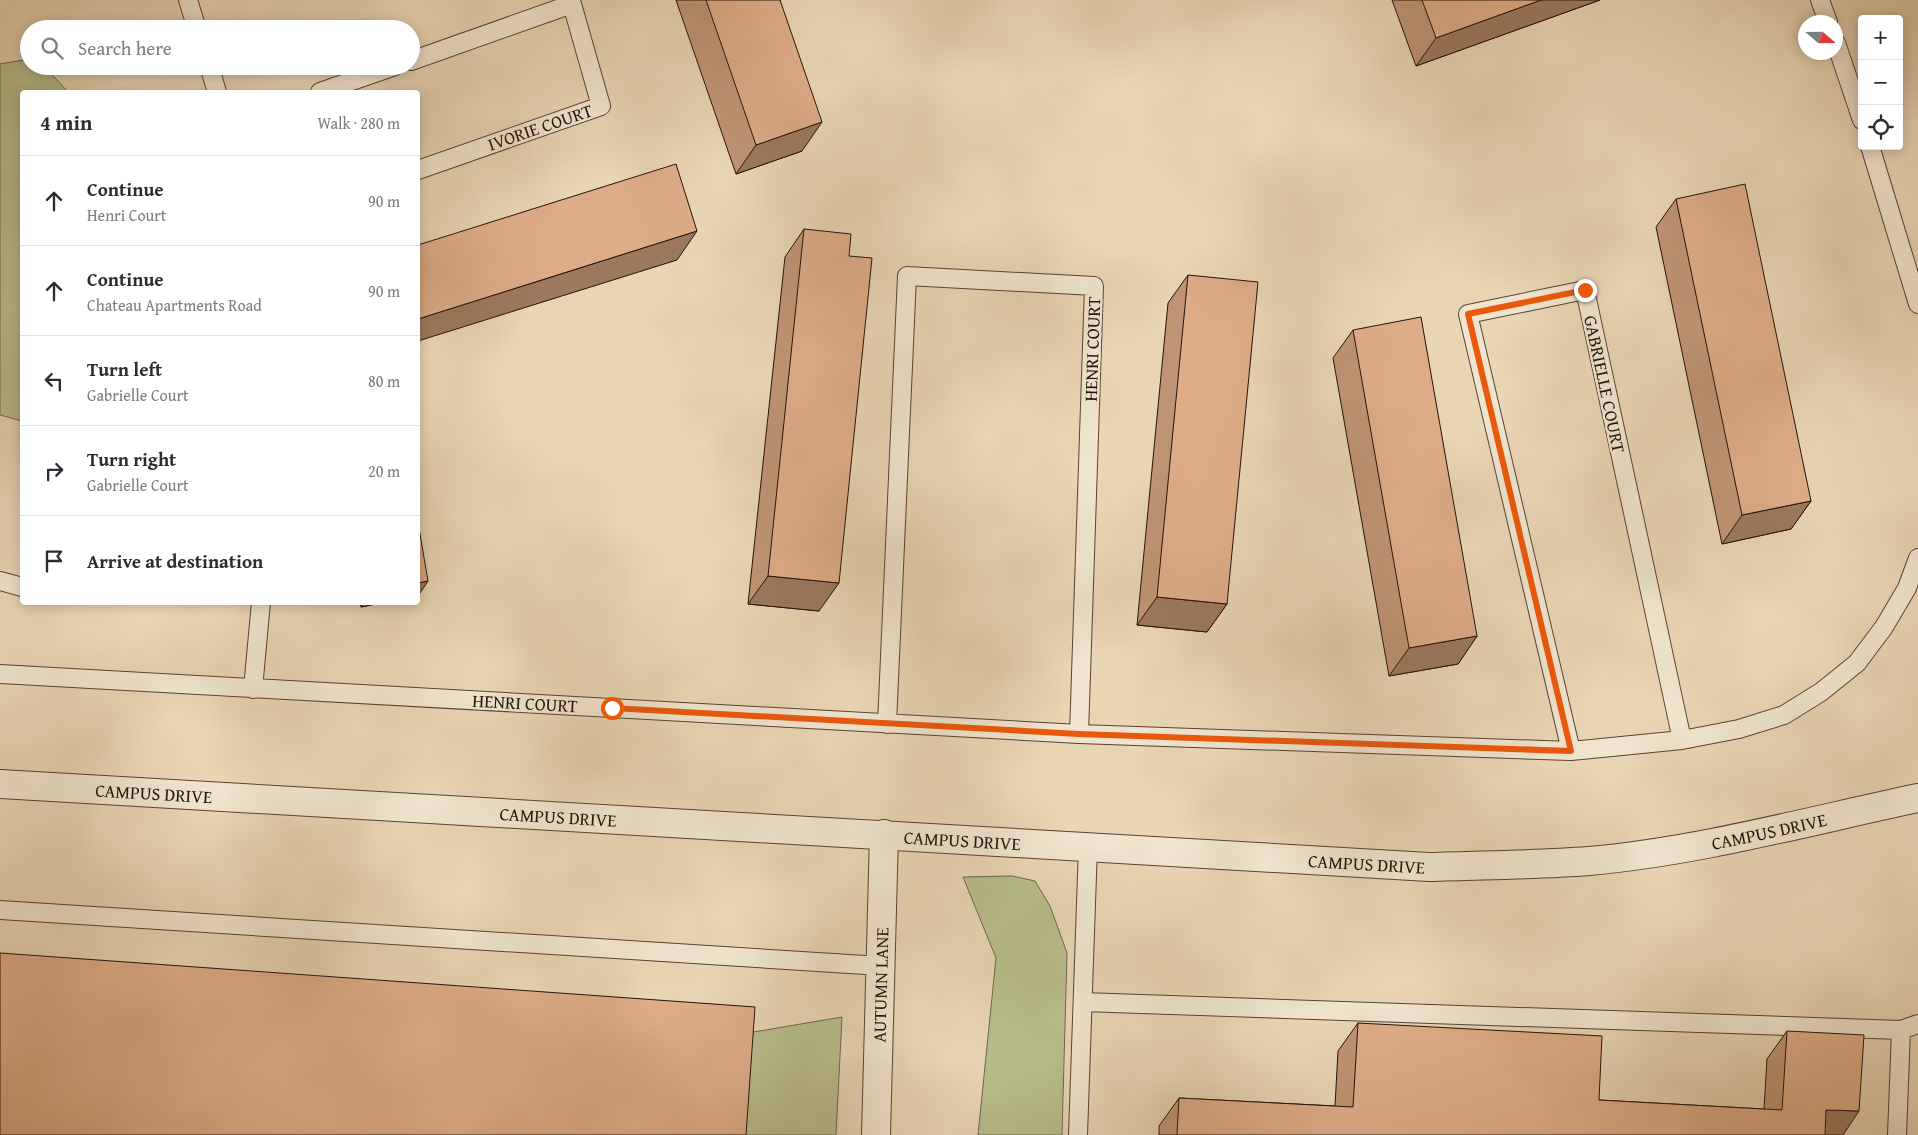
<!DOCTYPE html>
<meta charset="utf-8">
<style>
:root{--surface:#fff;--page:#f2f2f3;--text:#2b2b33;--muted:#7c7c81;--line:#e1e1e2}
body{margin:0;font-family:"Gentium Book Plus",serif;background:var(--page);color:var(--text)}
.controls{position:absolute;right:15px;top:15px;display:grid;overflow:hidden;border-radius:5px;box-shadow:0 2px 12px #0003}
.controls button{width:45px;height:45px;display:grid;place-items:center;padding:0;border:0;border-bottom:1px solid var(--line);background:var(--surface);color:var(--text);font:25px sans-serif}
.compass{position:absolute;left:1798px;top:15px;width:45px;height:45px;border-radius:50%;background:var(--surface);box-shadow:0 2px 12px #0003;rotate:110deg}
.stop{position:absolute;width:15px;height:15px;margin:-11px;border:4px solid #ea580c;border-radius:50%;background:#fff}
.stop.end{background:#ea580c;border-color:#fff;box-shadow:0 1px 5px #0008}
.list{margin:0;padding:0;list-style:none}
h2{display:flex;justify-content:space-between;align-items:center;height:65px;margin:0;padding:0 20px;font-size:21px}
h2 small{font-size:16px;font-weight:400;color:var(--muted)}
.list li{display:grid;grid-template-columns:32px 1fr auto;gap:15px;align-items:center;box-sizing:border-box;height:90px;padding:0 20px;border-top:1px solid var(--line)}
.list b{display:block;font-size:19px;white-space:nowrap}
.list p{margin:0;font-size:16px;white-space:nowrap;color:var(--muted)}
.list em{font-size:16px;font-style:normal;color:var(--muted)}
.icon{flex:none;width:28px;height:28px;fill:none;stroke:currentColor;stroke-width:2;stroke-linecap:round;stroke-linejoin:round}
.map{position:relative;flex:none;width:1918px;height:1135px;overflow:hidden}
.search{position:absolute;background:var(--surface);box-shadow:0 2px 12px #0003;left:20px;top:20px;width:400px;height:55px;display:flex;align-items:center;gap:12px;box-sizing:border-box;padding:0 18px;border-radius:28px;color:var(--muted);font-size:19px}
.panel{position:absolute;background:var(--surface);box-shadow:0 2px 12px #0003;left:20px;top:90px;width:400px;height:515px;border-radius:5px}
.map>svg:first-child{display:block}
.green{fill:#b8bd8b;stroke:#6e684b}
.lines{fill:none;stroke-linecap:round;stroke-linejoin:round}
.service-casing{stroke:#554335;stroke-width:20}
.minor-casing{stroke:#554335;stroke-width:30}
.tertiary-casing{stroke:#554335;stroke-width:30}
.service{stroke:#f0e4ce;stroke-width:18}
.minor{stroke:#f0e4ce;stroke-width:28}
.tertiary{stroke:#f0e4ce;stroke-width:28}
.wall{fill:#bf9474;stroke:#24120b}
.shaded-wall{fill:#9b785e;stroke:#24120b}
.building{fill:#deac87;stroke:#24120b}
.route{stroke:#ea580c;stroke-width:6}
.labels{text-anchor:middle;dominant-baseline:central;stroke-width:4.5;stroke-linejoin:round;paint-order:stroke}
.street-label{font-size:18px;fill:#24120b;stroke:#f0e4ce}
</style>
<div class="map">
<svg width="1918" height="1135" viewBox="0 0 1918 1135">
<rect width="100%" height="100%" fill="#e8d5b4"/>
<filter id="stains"><feTurbulence type="fractalNoise" baseFrequency=".004" numOctaves="4"/><feColorMatrix values="0 0 0 0 .2 0 0 0 0 .09 0 0 0 0 .02 0 0 0 .5 -.17"/></filter>
<radialGradient id="worn" r=".72"><stop offset=".6" stop-color="#630" stop-opacity="0"/><stop offset="1" stop-color="#630" stop-opacity=".3"/></radialGradient>
<path class="green" d="M29 59V66H44L68 92H22V421L0 415V64Z
M1012 876 1035 881 1050 906 1067 953 1062 1135H978L996 958 963 877Z
M842 1017 836 1135H728L736 1035Z"/>
<g class="lines">
<g class="service-casing">
<path id="service" d="M188 0 197 29
M1820 0 1828 22
M1836 43 1862 120
M411 61 572 4 601 106 418 170
M209 66 217 92
M320 92 395 66
M1870 146 1918 304
M0 581 22 587
M0 674 1079 734 1571 751 1682 740 1739 729 1784 715 1821 692 1857 663 1884 627 1907 588 1918 558
M253 689 261 602
M887 724 907 276 1094 286 1079 734
M1571 751 1468 314 1585 290 1682 740
M0 910 881 966
M1083 1002 1901 1030 1897 1135
M1901 1030 1918 1024
M1078 1135 1088 846"/>
</g>
<g class="minor-casing">
<g id="minor">
<path id="s1" d="M876 1135 884 834"/>
</g>
</g>
<g class="tertiary-casing">
<g id="tertiary">
<path id="s2" d="M0 784 1429 867C1482 865 1536 865 1589 861 1700 851 1809 821 1918 798"/>
</g>
</g>
<use href="#service" class="service"/>
<use href="#minor" class="minor"/>
<use href="#tertiary" class="tertiary"/>
</g>
<path class="wall" d="M676 0H780L802 151 736 174Z
M1392 0H1600L1416 66Z
M1676 199 1811 501 1791 529 1722 544 1656 227Z
M804 229 849 256 819 611 748 604 785 257Z
M1188 275 1227 604 1207 632 1137 625 1168 303Z
M1353 330 1477 636 1458 664 1389 676 1333 358Z
M360 602H385L361 607Z
M1358 1023 1599 1100 1764 1109 1767 1059 1787 1031 1843 1135H1159V1126L1179 1098 1335 1106 1338 1051Z"/>
<path class="shaded-wall" d="M1541 0H1600L1416 66 1436 38Z
M822 122 802 151 736 174 756 145Z
M697 231 677 260 418 341V319Z
M1811 501 1791 529 1722 544 1742 515Z
M768 576 839 583 819 611 748 604Z
M428 581 418 596V583Z
M1157 597 1227 604 1207 632 1137 625Z
M364 602H385L361 607Z
M1477 636 1458 664 1389 676 1409 648Z
M1826 1110 1859 1111 1843 1135H1808Z"/>
<path class="building" d="M706 0H780L822 122 756 145Z
M1422 0H1541L1436 38Z
M676 164 697 231 418 319V245Z
M1745 184 1811 501 1742 515 1676 199Z
M804 229 851 234 849 256 872 258 839 583 768 576Z
M1188 275 1258 282 1227 604 1157 597Z
M1421 317 1477 636 1409 648 1353 330Z
M418 522 428 581 418 583Z
M0 953 755 1007 746 1135H0Z
M1358 1023 1602 1036 1599 1100 1782 1110 1787 1031 1864 1035 1859 1111 1826 1110 1825 1135H1177L1179 1098 1353 1107Z"/>
<g class="lines">
<path class="route" d="M612 708 1079 734 1571 751 1468 314 1585 290"/>
</g>
<g class="labels">
<g class="street-label">
<text transform="translate(540 127) rotate(-19)">IVORIE COURT</text>
<text transform="translate(1092 349) rotate(-88)">HENRI COURT</text>
<text transform="translate(1605 384) rotate(78)">GABRIELLE COURT</text>
<text transform="translate(525 703) rotate(3)">HENRI COURT</text>
<text stroke="none"><textPath href="#s2" startOffset="154">CAMPUS DRIVE</textPath></text>
<text stroke="none"><textPath href="#s2" startOffset="559">CAMPUS DRIVE</textPath></text>
<text stroke="none"><textPath href="#s2" startOffset="1774">CAMPUS DRIVE</textPath></text>
<text stroke="none"><textPath href="#s2" startOffset="964">CAMPUS DRIVE</textPath></text>
<text stroke="none"><textPath href="#s2" startOffset="1369">CAMPUS DRIVE</textPath></text>
<text stroke="none"><textPath href="#s1" startOffset="150">AUTUMN LANE</textPath></text>
</g>
</g>
<rect width="100%" height="100%" filter="url(#stains)"/>
<rect width="100%" height="100%" fill="url(#worn)"/>
</svg>
<div class="controls">
<button>+</button>
<button>−</button>
<button><svg class="icon" aria-label="locate" viewBox="0 0 24 24"><circle cx="12" cy="12" r="6"/><path d="M12 2v4M12 18v4M2 12h4M18 12h4"/></svg></button>
</div>
<svg class="compass" viewBox="-18 -18 36 36"><path d="M0-13l5 13h-10z" fill="#e53935"/><path d="M0 13l5-13h-10z" fill="#7c7c81"/></svg>
<div class="stop" style="left:612px;top:708px"></div>
<div class="stop end" style="left:1585px;top:290px"></div>
<div class="search"><svg class="icon" aria-label="search" viewBox="0 0 24 24"><circle cx="10" cy="10" r="6"/><path d="M15 15l6 6"/></svg>Search here</div>
<section class="panel">
<h2>4 min<small>Walk · 280 m</small></h2>
<ul class="list">
<li><svg class="icon" aria-label="ahead" viewBox="0 0 24 24"><path d="M12 20V5M6 11l6-6 6 6"/></svg><div><b>Continue</b><p>Henri Court</p></div><em>90 m</em></li>
<li><svg class="icon" aria-label="ahead" viewBox="0 0 24 24"><path d="M12 20V5M6 11l6-6 6 6"/></svg><div><b>Continue</b><p>Chateau Apartments Road</p></div><em>90 m</em></li>
<li><svg class="icon" aria-label="left" viewBox="0 0 24 24"><path d="M17 20v-9H6M10 6l-5 5 5 5"/></svg><div><b>Turn left</b><p>Gabrielle Court</p></div><em>80 m</em></li>
<li><svg class="icon" aria-label="right" viewBox="0 0 24 24"><path d="M7 20v-9h11M14 6l5 5-5 5"/></svg><div><b>Turn right</b><p>Gabrielle Court</p></div><em>20 m</em></li>
<li><svg class="icon" aria-label="arrive" viewBox="0 0 24 24"><path d="M6 21V4h12l-3 4 3 4H6"/></svg><div><b>Arrive at destination</b></div></li>
</ul>
</section>
</div>
